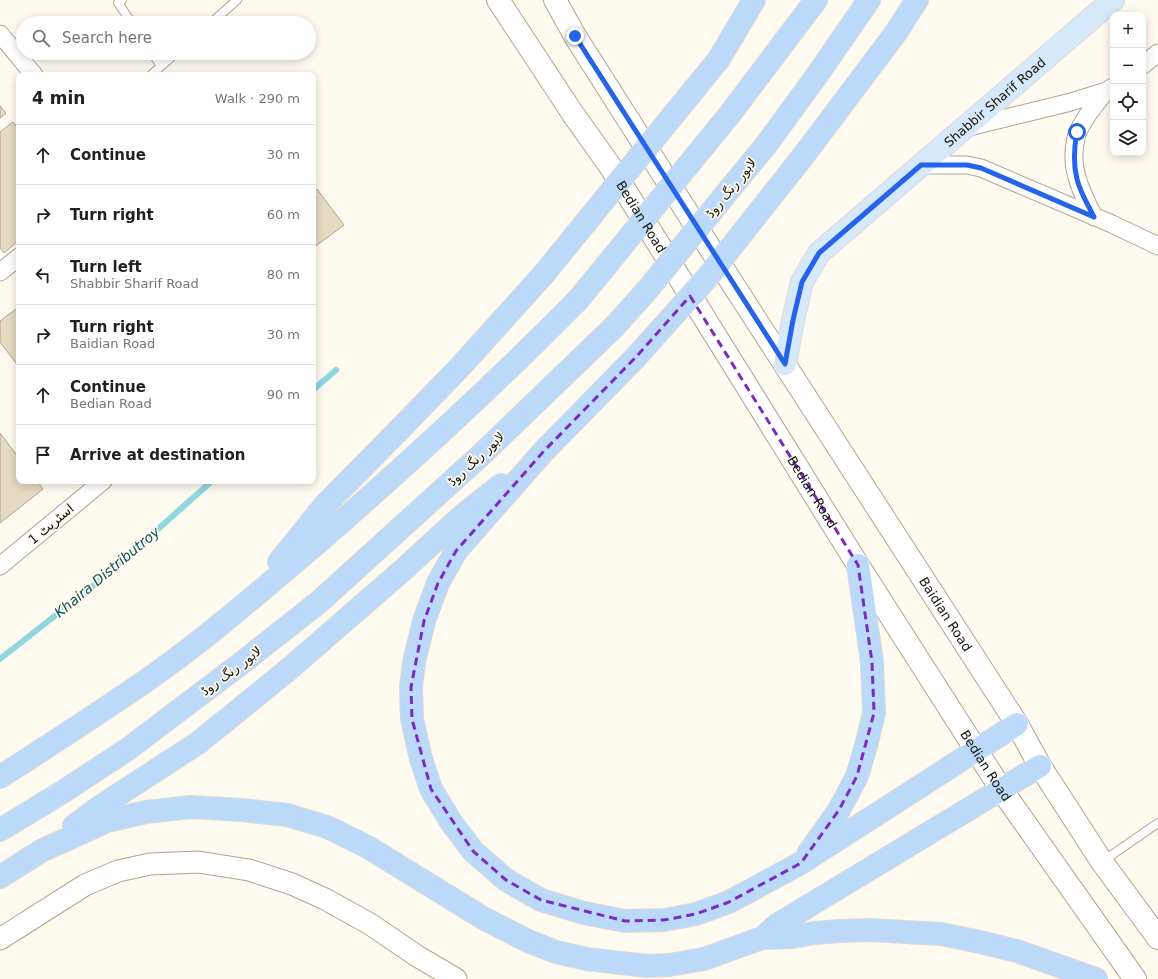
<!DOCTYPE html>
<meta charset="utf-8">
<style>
:root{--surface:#fff;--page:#f6f6f6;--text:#202124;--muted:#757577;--line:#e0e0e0}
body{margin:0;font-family:"DejaVu Sans","Noto Sans Arabic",sans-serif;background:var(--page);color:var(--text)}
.controls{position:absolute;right:12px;top:12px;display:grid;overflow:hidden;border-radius:8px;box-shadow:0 2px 10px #0003}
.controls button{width:36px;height:36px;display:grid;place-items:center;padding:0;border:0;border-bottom:1px solid var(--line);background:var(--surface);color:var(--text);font:20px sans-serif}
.stop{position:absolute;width:12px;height:12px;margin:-9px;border:3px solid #2563eb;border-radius:50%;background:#fff}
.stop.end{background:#2563eb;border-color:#fff;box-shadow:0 1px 4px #0008}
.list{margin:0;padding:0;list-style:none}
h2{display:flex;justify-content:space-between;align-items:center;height:52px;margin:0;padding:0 16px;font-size:17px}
h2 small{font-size:13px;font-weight:400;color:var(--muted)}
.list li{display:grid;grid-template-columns:26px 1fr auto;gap:12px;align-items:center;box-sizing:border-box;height:60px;padding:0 16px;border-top:1px solid var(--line)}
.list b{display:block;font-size:15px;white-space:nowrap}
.list p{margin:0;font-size:13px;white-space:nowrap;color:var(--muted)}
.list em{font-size:13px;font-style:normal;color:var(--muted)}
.icon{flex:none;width:22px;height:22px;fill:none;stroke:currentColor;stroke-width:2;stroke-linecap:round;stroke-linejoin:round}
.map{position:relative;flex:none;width:1158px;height:979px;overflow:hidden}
.search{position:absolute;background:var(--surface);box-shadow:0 2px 10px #0003;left:16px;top:16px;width:300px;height:44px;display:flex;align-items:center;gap:10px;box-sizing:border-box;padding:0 14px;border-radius:22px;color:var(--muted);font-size:15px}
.panel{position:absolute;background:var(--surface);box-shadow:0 2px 10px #0003;left:16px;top:72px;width:300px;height:412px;border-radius:8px}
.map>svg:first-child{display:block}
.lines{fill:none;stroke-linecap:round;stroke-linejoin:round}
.stream{stroke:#8fd6e0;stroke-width:6}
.building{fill:#e5dac2;stroke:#aea48d}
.service-casing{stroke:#afa58e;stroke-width:10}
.minor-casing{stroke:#afa58e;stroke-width:19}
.tertiary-casing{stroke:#afa58e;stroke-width:23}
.secondary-casing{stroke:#afa58e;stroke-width:24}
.primary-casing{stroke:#dad9d8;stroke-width:24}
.motorway-casing{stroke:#dad9d8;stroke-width:24}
.service{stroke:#fff;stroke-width:8}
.minor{stroke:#fff;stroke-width:17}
.tertiary{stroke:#fff;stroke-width:21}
.secondary{stroke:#fff;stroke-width:22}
.primary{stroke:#d6e9fb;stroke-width:22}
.motorway{stroke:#bbdaf9;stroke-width:22}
.motorway-bridge-casing{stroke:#dad9d8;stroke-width:24;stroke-linecap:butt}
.motorway-bridge{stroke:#bbdaf9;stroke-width:22}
.route{stroke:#2563eb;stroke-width:5}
.marked{fill:none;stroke:#7b2cbf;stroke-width:3;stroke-dasharray:8 5;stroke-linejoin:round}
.labels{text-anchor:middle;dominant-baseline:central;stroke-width:3.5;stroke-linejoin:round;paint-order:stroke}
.street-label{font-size:13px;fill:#16130a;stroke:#fefaf0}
.water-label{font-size:14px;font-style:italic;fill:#114f57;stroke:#fefaf0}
</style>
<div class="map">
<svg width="1158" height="979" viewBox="0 0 1158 979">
<rect width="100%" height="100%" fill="#fefaf0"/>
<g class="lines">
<path class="stream" d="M313 390 336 370
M0 659 103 578 212 481"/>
</g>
<path class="building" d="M0 106 6 113 0 118Z
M13 122 19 130V240L4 253 0 248V132Z
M317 189 344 225 313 248V192Z
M19 307V367L0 342V321Z
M0 433 19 458V481H37L43 489 0 523Z"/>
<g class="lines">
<g class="service-casing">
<path id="service" d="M122 0 118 3 132 23
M211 23 237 0
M152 53 161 66
M151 75 176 53
M1103 861 1158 823"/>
</g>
<g class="minor-casing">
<path id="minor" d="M0 34 34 75
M1143 65 1158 53
M965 128 1071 102 1106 91 1113 87
M921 165H967L981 168 1112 224 1158 246
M1094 217C1082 193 1070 170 1075 144 1076 140 1076 135 1078 132 1084 117 1096 104 1106 91
M0 272 19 257
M0 566 103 481"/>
</g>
<g class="tertiary-casing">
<path id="tertiary" d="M0 939 85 885 118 871 150 864 198 862 249 870 292 884 325 899 370 924 417 956 456 979"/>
</g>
<g class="secondary-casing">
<g id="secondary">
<path id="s1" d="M498 0 573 114 610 166 858 565 1001 789 1135 979"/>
<path id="s2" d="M555 0 575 36 736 289 1017 724 1040 766 1102 862 1158 938"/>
</g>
</g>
<g class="primary-casing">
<g id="primary">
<path id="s3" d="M785 364 793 320 802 282 819 253 1113 0"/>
</g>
</g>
<g class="motorway-casing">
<path id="motorway" d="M719 59 754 0
M730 114 816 0
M766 145 815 78 869 0
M804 155 895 34 917 0
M636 357 543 452 456 551 438 583 424 621 414 662 411 687 412 719 421 759 431 789 451 822 473 851 506 880 541 900 584 913 625 921 664 920 696 914 729 902 801 863 1017 724
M279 562 325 505 399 430 460 367 543 275
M0 777C53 743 106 709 157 673 213 633 264 588 316 544 406 466 494 385 578 300
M74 826 98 808 198 743 288 670 403 570 462 516 501 485
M0 830 61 793 128 749 239 665 319 602 481 455 615 326
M808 854 839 810 857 776 866 746 874 713 872 662 858 565
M0 877 41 851 107 821 146 812 191 807 242 810 287 815 327 827 366 846 483 918 528 941 556 952 587 959 647 966 669 965 704 959 762 938 777 925 1040 766
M762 938 792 937 814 933 840 931 870 930 941 934 980 942 1017 951 1096 979"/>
</g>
<use href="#service" class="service"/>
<use href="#minor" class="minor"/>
<use href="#tertiary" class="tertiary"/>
<use href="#secondary" class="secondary"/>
<use href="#primary" class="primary"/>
<use href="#motorway" class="motorway"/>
<g class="motorway-bridge-casing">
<path id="motorway-bridge" d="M543 275 719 59
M578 300 730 114
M615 326 648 289 766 145
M636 357 706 279 804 155"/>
</g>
<use href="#motorway-bridge" class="motorway-bridge"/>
</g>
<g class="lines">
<path class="route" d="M575 36 785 364 793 320 802 282 819 253 921 165H967L981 168 1094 217C1088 205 1080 192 1077 179 1073 164 1074 148 1077 132"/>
</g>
<path class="marked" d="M690 296 858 565 872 662 874 713 857 776 839 810 801 863 729 902 696 914 664 920 625 921 541 900 506 880 473 851 431 789 412 719 411 687 424 621 438 583 456 551 543 452 636 357Z"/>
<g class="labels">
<g class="street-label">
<text stroke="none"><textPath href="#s3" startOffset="349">Shabbir Sharif Road</textPath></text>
<text transform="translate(731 188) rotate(-51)">لاہور رنگ روڈ</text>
<text stroke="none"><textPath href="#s1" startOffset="260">Bedian Road</textPath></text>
<text transform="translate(476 459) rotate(-43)">لاہور رنگ روڈ</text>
<text stroke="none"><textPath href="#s1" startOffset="584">Bedian Road</textPath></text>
<text transform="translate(51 524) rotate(-40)">اسٹریٹ 1</text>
<text stroke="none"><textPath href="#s2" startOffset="728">Baidian Road</textPath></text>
<text transform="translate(231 671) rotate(-37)">لاہور رنگ روڈ</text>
<text stroke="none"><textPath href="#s1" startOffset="908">Bedian Road</textPath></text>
</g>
<g class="water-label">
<text transform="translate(107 572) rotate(-40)">Khaira Distributroy</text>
</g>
</g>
</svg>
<div class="controls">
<button>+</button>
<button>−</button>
<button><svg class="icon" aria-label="locate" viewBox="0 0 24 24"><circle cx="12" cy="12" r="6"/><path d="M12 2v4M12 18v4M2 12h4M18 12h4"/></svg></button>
<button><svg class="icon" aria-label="layers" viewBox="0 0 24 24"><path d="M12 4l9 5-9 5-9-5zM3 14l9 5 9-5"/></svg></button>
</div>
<div class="stop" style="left:1077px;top:132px"></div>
<div class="stop end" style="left:575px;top:36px"></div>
<div class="search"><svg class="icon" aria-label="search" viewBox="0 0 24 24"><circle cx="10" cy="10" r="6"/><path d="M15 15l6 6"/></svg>Search here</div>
<section class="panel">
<h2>4 min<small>Walk · 290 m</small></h2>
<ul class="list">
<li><svg class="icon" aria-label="ahead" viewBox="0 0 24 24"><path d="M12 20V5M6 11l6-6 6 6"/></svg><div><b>Continue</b></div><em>30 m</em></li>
<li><svg class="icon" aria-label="right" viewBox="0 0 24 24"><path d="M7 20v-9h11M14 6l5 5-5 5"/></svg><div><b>Turn right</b></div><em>60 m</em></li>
<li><svg class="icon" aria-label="left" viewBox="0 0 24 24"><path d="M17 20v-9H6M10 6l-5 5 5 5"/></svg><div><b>Turn left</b><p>Shabbir Sharif Road</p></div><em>80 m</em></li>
<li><svg class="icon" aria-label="right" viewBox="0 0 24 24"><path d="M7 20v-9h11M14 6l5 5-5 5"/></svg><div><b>Turn right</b><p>Baidian Road</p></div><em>30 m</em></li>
<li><svg class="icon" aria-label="ahead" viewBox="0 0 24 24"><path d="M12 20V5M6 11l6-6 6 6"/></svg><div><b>Continue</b><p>Bedian Road</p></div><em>90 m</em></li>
<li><svg class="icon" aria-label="arrive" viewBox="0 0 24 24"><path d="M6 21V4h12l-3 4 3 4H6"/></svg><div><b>Arrive at destination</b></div></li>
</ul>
</section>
</div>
